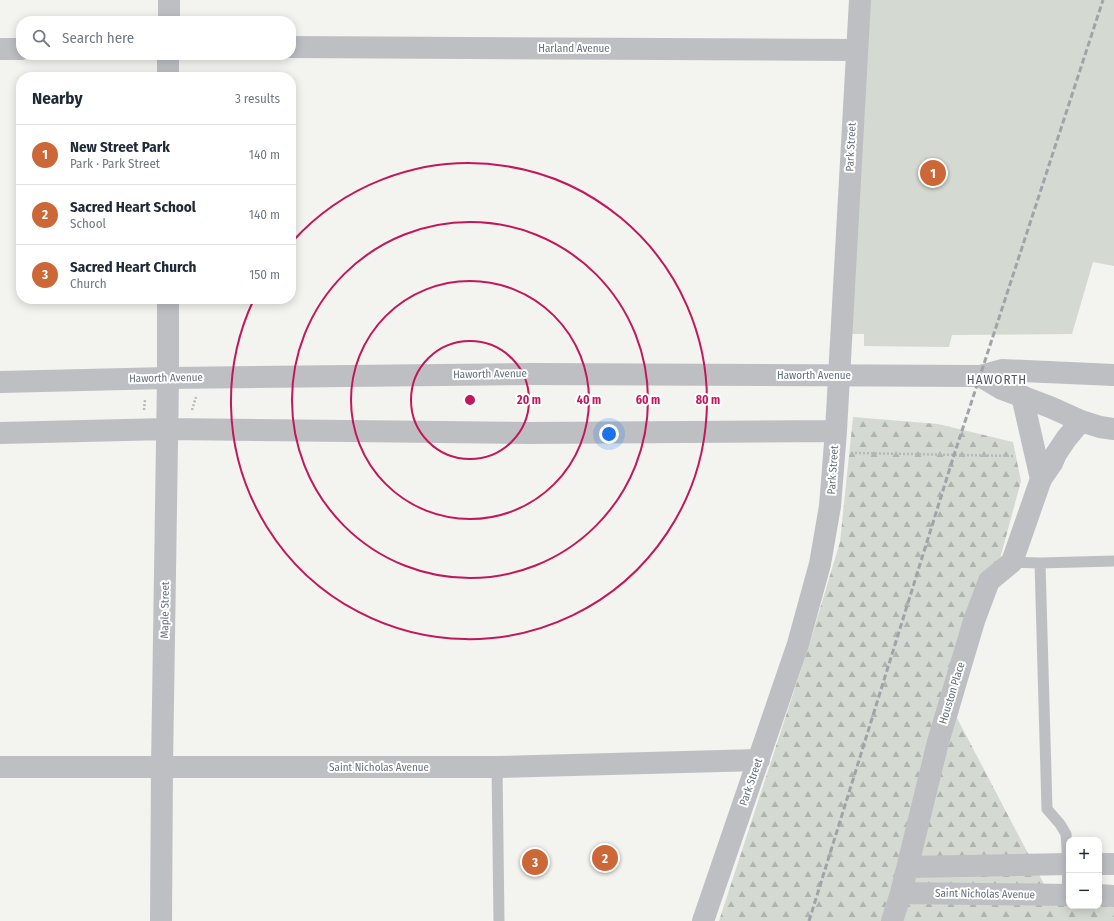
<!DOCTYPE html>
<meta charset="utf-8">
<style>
:root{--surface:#fff;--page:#f2f2f3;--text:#1f2937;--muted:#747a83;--line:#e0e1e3;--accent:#cc6737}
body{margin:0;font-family:"Fira Sans Condensed",sans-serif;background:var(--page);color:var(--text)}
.controls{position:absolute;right:12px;bottom:12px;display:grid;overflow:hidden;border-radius:8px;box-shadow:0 2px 10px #0003}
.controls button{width:36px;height:36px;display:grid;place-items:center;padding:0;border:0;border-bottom:1px solid var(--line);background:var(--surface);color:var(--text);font:20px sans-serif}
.you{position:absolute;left:609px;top:434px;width:14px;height:14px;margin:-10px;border:3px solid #fff;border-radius:50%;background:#1a73e8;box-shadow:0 0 0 6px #1a73e833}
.badge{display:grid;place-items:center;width:26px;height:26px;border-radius:50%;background:var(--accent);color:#fff;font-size:13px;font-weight:700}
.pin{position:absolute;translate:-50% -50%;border:2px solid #fff;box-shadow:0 1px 4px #0006}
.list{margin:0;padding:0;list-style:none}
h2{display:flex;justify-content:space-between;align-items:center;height:52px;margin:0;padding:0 16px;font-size:17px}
h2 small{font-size:13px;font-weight:400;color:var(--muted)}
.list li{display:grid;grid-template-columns:26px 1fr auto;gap:12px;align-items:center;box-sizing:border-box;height:60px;padding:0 16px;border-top:1px solid var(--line)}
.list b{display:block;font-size:15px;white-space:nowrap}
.list p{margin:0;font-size:13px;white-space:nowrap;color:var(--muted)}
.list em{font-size:13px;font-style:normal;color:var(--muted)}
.icon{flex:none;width:22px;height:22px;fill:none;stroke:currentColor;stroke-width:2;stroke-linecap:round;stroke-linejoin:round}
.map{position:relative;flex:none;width:1114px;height:921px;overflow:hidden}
.search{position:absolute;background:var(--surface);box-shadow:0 2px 10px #0003;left:16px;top:16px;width:280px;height:44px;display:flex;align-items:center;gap:10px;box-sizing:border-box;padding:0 14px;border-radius:16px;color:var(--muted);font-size:15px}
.panel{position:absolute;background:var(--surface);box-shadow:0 2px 10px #0003;left:16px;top:72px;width:280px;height:232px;border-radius:16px}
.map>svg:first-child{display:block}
.forest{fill:url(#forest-firs)}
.park{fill:#d4d9d1}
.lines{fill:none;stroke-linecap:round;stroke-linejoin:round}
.path{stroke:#b6b8ba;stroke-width:2.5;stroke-dasharray:2 2;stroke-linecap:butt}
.service{stroke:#bdbfc3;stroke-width:11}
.minor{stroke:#bdbfc3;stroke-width:22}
.tertiary{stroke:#bdbfc3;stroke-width:22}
.rail{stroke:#a0a4a9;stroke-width:3;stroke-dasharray:6 3;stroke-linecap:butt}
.ring{fill:none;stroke:#c2185b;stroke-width:2}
.labels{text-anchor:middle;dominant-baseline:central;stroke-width:4;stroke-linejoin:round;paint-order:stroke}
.street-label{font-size:11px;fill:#66717d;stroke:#fff}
.quarter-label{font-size:13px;letter-spacing:1px;fill:#535a63;stroke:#fff}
.centre{fill:#c2185b;stroke:#fff;stroke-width:2}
.ring-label{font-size:12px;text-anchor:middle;font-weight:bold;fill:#c2185b;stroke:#fff;stroke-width:4;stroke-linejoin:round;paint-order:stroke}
</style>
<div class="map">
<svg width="1114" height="921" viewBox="0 0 1114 921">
<defs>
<pattern id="forest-firs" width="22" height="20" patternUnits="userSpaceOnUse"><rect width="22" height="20" fill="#d4d9d1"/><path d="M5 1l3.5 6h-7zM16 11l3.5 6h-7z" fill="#b0b4af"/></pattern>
</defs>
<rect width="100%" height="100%" fill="#f3f3f0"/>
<path class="forest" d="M853 417 938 424 1013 442 1021 481 957 718 1055 905 1114 906V921H719L810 642 840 542Z"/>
<path class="park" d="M865 0H1114V266L1093 262 1072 334 952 335 949 347 864 346V334H842Z"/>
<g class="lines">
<path class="path" d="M144 410 145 399
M192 410 196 397
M855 453 1014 456"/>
<path class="service" d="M1012 562 1040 563 1114 561
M1040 563 1047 809 1060 824 1066 834 1068 864 1067 895
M497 767 499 921"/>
<path class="minor" d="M169 21V0
M291 47 857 50
M0 49H21
M168 55V77
M1022 396 1041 479
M0 433 167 429 529 433 836 431
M0 767H497L759 760
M1099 864H1114
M908 867 1069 864
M901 893 1069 895
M1099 895 1114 896
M161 921 162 767 168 378V299
M703 921 798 644 820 564 830 506 836 431 860 0
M892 921 901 893 938 742 974 621 989 581 1012 562 1041 479 1052 463 1056 454 1066 439 1081 421"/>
<path class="tertiary" d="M980 376 1002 389 1050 407 1081 421 1100 427 1114 429
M0 382 168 378 532 374 980 376 1002 370 1114 375"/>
<path class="rail" d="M809 921 954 455 980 376 1103 0"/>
</g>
<g class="ring">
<circle cx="470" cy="400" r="59"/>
<circle cx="470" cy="400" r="119"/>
<circle cx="470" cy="400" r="178"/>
<path d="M292 242A238 238 0 1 1 254 299"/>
</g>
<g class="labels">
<g class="street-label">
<text x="574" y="48">Harland Avenue</text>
<text transform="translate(851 147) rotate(-87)">Park Street</text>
<text transform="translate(490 374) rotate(-1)">Haworth Avenue</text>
<text x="814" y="375">Haworth Avenue</text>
<text transform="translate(166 378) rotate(-1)">Haworth Avenue</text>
<text transform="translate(833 470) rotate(-86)">Park Street</text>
<text transform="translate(165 610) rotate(-89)">Maple Street</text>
<text transform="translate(952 693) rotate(-73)">Houston Place</text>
<text x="379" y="767">Saint Nicholas Avenue</text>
<text transform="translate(751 782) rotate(-71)">Park Street</text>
<text transform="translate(985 894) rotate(1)">Saint Nicholas Avenue</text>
</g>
<g class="quarter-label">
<text x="997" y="379">HAWORTH</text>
</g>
</g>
<circle cx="470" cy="400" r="6" class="centre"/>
<g class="ring-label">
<text x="529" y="404">20 m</text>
<text x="589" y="404">40 m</text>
<text x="648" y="404">60 m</text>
<text x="708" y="404">80 m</text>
</g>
</svg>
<div class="controls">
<button>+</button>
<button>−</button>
</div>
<div class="you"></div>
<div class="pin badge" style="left:933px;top:173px">1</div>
<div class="pin badge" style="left:605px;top:858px">2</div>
<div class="pin badge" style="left:535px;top:862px">3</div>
<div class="search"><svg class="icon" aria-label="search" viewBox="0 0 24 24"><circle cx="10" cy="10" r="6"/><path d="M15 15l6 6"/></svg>Search here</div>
<section class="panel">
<h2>Nearby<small>3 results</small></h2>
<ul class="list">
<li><span class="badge">1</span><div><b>New Street Park</b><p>Park · Park Street</p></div><em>140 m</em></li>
<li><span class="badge">2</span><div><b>Sacred Heart School</b><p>School</p></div><em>140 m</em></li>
<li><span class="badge">3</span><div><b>Sacred Heart Church</b><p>Church</p></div><em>150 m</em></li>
</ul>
</section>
</div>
